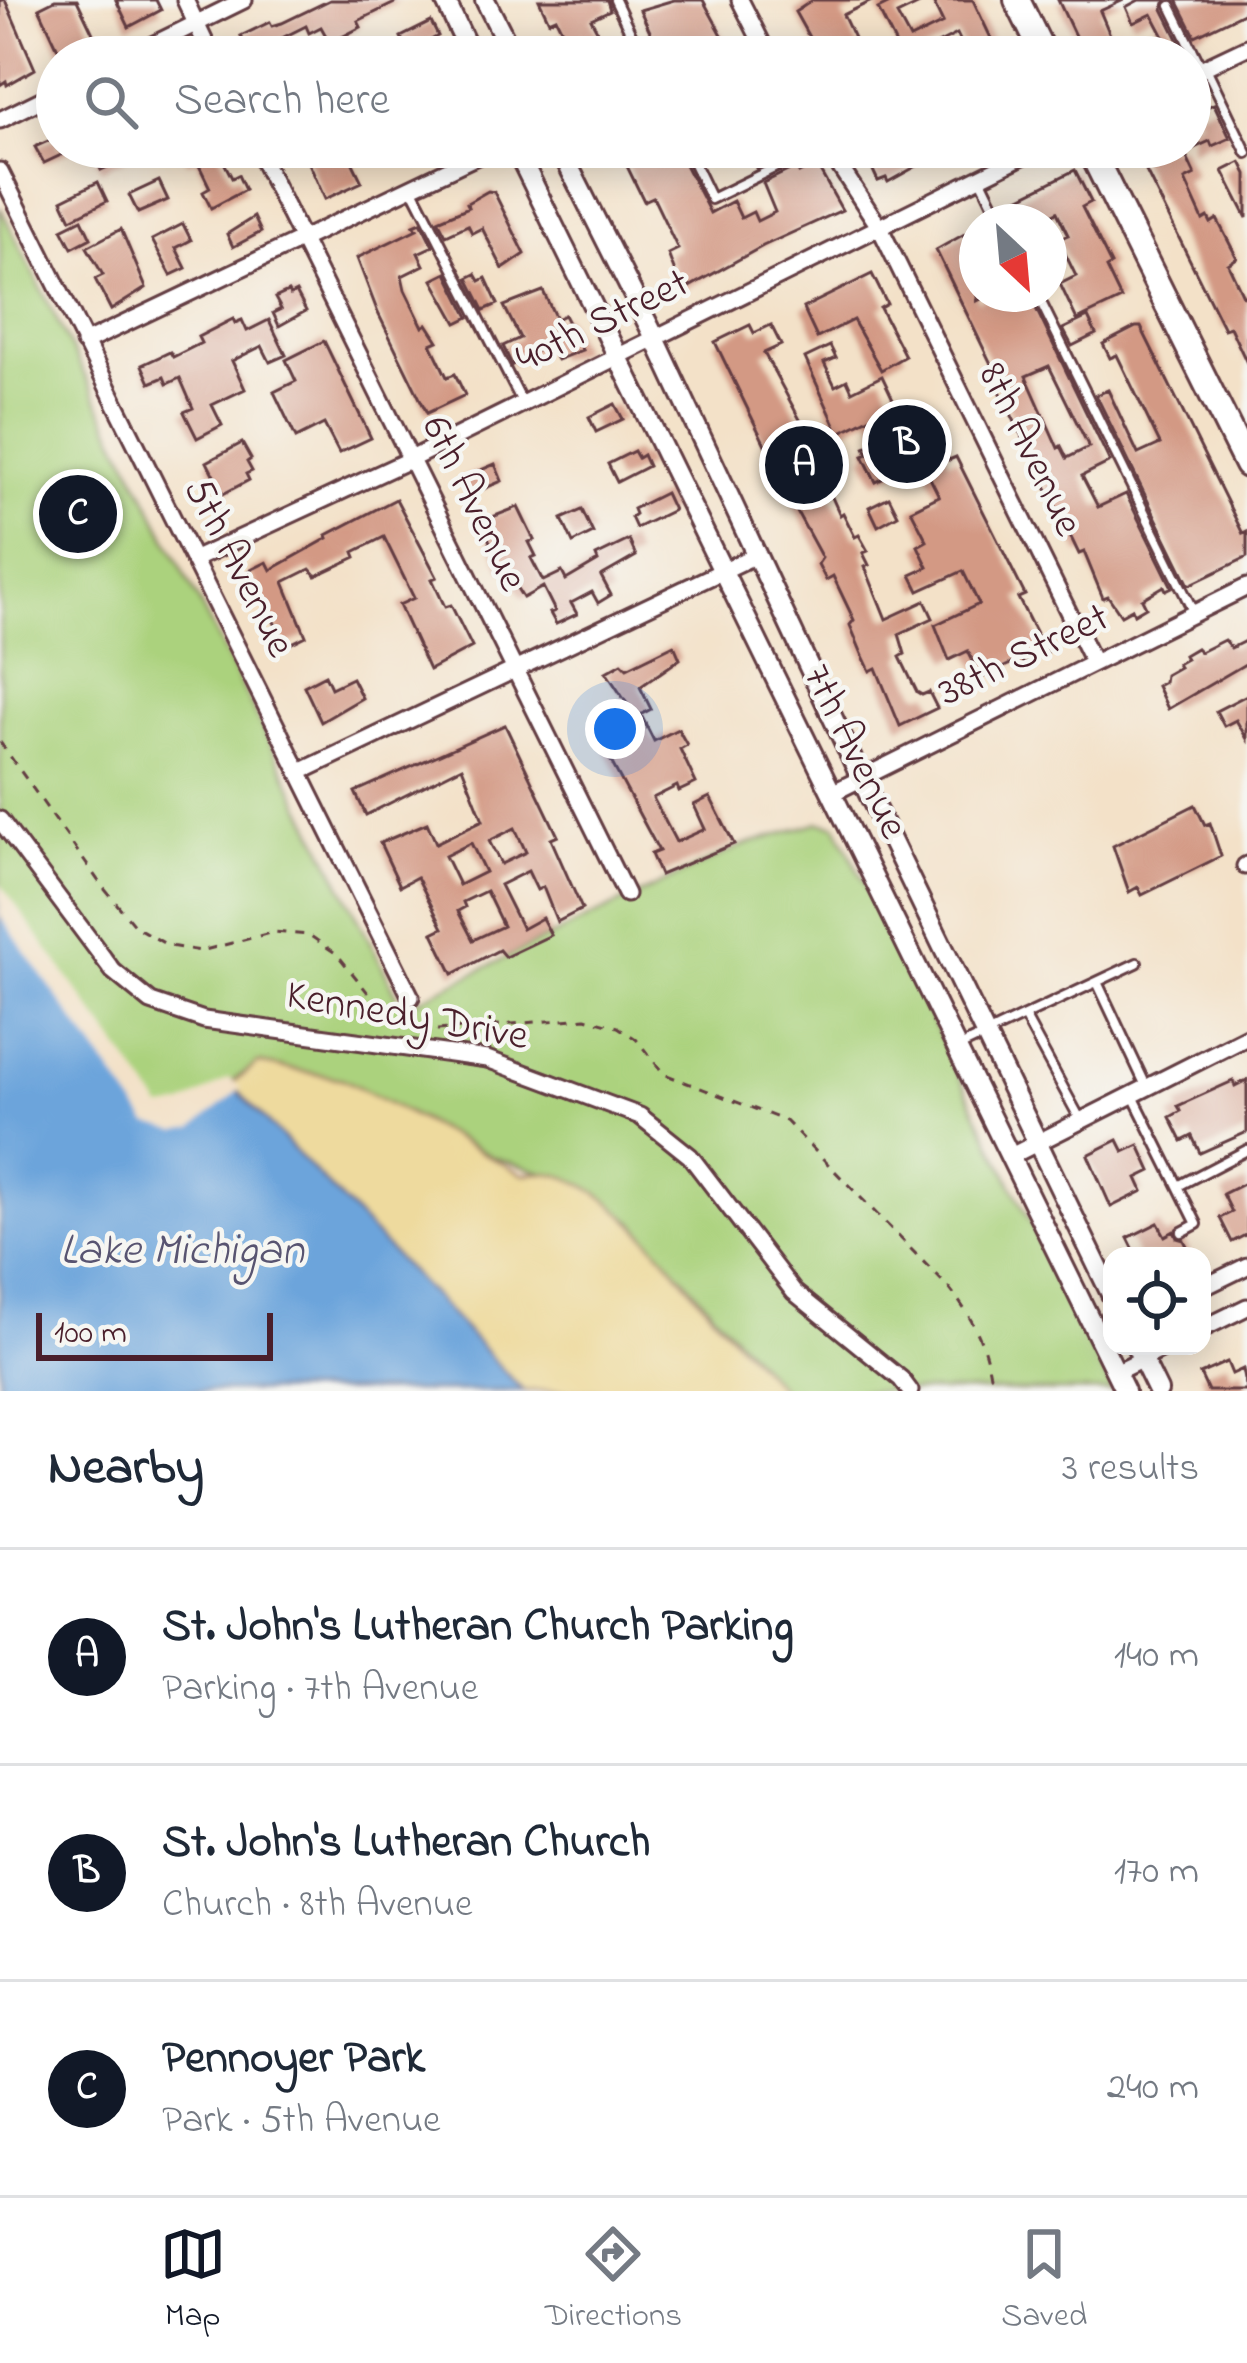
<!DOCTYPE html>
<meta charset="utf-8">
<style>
:root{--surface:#fff;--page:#f6f6f7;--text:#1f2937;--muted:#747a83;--line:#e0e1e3;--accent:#111827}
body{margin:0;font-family:"Indie Flower",sans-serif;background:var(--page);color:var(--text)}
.controls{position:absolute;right:36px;bottom:36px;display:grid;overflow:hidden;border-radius:24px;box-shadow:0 6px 30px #0003}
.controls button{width:108px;height:108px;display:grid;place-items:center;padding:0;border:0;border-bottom:3px solid var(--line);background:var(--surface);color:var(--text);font:60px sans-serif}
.compass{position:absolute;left:959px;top:204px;width:108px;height:108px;border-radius:50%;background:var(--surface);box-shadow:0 6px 30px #0003;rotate:154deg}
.scale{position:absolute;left:36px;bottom:30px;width:237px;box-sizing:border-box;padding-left:12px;border:6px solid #4a1f2b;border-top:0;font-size:33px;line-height:42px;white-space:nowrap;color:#4a1f2b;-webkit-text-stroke:9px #f6f6f2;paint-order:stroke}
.you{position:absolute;left:615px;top:729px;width:42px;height:42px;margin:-30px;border:9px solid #fff;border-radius:50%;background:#1a73e8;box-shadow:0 0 0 18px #1a73e833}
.badge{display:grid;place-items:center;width:78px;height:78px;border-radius:50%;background:var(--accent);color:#fff;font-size:39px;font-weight:700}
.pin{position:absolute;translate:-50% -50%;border:6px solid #fff;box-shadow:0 3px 12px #0006}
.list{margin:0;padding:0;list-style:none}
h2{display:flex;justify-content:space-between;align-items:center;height:156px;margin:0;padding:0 48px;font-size:51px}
h2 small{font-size:39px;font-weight:400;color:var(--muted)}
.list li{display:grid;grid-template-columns:78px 1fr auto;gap:36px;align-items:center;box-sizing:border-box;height:216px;padding:0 48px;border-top:3px solid var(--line)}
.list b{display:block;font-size:45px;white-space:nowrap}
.list p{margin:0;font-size:39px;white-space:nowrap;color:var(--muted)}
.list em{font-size:39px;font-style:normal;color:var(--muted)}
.icon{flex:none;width:66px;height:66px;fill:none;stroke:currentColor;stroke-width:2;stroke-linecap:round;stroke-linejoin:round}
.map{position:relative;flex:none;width:1247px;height:1391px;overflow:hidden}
.search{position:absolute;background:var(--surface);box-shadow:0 6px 30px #0003;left:36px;right:36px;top:36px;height:132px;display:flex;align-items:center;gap:30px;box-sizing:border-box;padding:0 42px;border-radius:66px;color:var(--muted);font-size:45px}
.sheet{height:804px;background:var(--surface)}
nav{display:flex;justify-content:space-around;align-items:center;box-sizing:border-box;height:168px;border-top:3px solid var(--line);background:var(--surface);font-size:33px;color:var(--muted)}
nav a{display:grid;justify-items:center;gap:6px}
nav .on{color:var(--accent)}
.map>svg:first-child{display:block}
.green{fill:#abd27d;stroke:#7a7854;stroke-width:3}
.sand{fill:#eeda9e;stroke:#9c7c64;stroke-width:3}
.water{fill:#6ca4db;stroke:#5b6283;stroke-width:3}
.pier{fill:#f3e1c8}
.building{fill:#d39984;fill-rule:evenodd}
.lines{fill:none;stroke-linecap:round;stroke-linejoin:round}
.service-casing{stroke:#633c43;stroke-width:14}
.minor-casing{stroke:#633c43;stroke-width:21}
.tertiary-casing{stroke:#633c43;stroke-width:24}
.primary-casing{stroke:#633c43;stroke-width:30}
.path{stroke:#633c43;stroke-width:3;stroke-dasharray:9 9;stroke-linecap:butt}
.service{stroke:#fff;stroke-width:8}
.minor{stroke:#fff;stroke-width:15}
.tertiary{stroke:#fff;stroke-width:18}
.primary{stroke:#fff;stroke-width:24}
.labels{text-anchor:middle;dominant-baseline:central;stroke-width:9;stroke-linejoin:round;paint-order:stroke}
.street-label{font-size:42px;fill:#4a1f2b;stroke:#f6f6f2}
.water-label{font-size:45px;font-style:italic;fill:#585471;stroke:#f6f6f2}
</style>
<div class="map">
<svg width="1247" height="1391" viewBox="0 0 1247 1391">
<rect width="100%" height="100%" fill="#f6f6f2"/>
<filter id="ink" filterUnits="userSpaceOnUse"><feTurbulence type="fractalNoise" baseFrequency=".00833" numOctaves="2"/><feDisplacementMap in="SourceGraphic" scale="24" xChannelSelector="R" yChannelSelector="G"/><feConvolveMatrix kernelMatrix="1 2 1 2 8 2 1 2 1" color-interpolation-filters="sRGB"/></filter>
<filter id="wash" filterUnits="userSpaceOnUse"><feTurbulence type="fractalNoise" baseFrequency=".004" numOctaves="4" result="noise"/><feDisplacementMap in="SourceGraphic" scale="48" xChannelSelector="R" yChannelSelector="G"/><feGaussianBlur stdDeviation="2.7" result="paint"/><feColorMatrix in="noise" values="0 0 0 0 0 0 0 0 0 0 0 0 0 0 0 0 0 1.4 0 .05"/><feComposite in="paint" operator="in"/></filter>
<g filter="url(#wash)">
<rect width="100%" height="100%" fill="#f3e1c8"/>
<path class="green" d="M0 207 403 1007 739 847 819 822 836 825 1113 1391H783L633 1221 578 1183 493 1157 343 1079 259 1063 186 1111 159 1114 0 888Z"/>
<path class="sand" d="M258 1063 343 1079 524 1175C595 1155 673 1269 714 1316 737 1342 760 1366 783 1391H523L231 1084Z"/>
<path class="water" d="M0 889 159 1114 186 1111 231 1084 523 1391H0Z"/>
<path class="pier" d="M0 883 162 1108 184 1105 229 1078 242 1088 194 1128 177 1131 148 1124 0 916Z"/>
<g id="blocks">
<path class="building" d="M0 0H5L35 69 7 85 6 81 0 85Z
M55 0H77L99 46 86 53 80 43 60 53 39 8Z
M116 0H156L161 10 129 27Z
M330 0H401L358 21 361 27 330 43 321 27 309 33 306 26 280 39 289 57H252L241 36 270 22 272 26 282 23Z
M539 0H607L610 10 591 19 600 36 571 49 556 18 549 21Z
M674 0H703L734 57H652L644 43 653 38 640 10Z
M813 0H874L843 15 863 57H820L795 12Z
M896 0H928L897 15 910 39 943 23 932 0H973L1000 57H968L957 34 912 57H876L897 47 878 9Z
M1058 0H1124L1100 11 1113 42 1084 55Z
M1139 0H1166L1163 9 1180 43 1170 48 1152 14 1133 23 1126 7Z
M1177 0H1247V11L1195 36Z
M431 22 438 36 429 41 437 57H410L401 37Z
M1214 104 1230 138 1212 146 1210 141 1190 150V125L1200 120 1196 112Z
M57 137V147H78L44 163 35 147Z
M90 147H124L129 157 101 170Z
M180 147H221L217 149 232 178 238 175 245 190 211 208 203 192 210 188 196 159 188 163Z
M316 147H345L362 182 325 199 304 152Z
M630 147H676L710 213 733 201 741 218 753 212 757 221 775 212 763 183 796 167 799 173 816 164 842 210 763 246 682 291 668 254 678 249 653 197 644 201 620 152Z
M746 147H786L788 152 756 168Z
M862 147H951L888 182 886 178 878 181Z
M1134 147H1182L1195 175 1185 180 1203 220 1208 217 1211 223 1217 219 1237 258 1228 264 1243 296 1247 294V363L1230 327 1224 329Z
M1241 162 1247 174V218L1223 171Z
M1075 170 1091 202 1082 207 1111 265 1106 268 1121 299 1077 320 1060 284 1076 276 1058 239 1068 235 1057 212 1037 222H1010L1003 206Z
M159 181 168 200 138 213 129 195Z
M98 182 107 201 71 219 62 200Z
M488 191 494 192 525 254 503 269 482 228 472 233 468 225 446 235 438 220 469 207 467 203Z
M254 217 261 232 233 247 227 234Z
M82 219 91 238 72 248 62 229Z
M421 222 433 246 418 253 424 265 402 276 405 290 423 327 427 324 438 341 431 344 447 377 455 374 465 395 427 413 378 313 357 258 417 229 414 225Z
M183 224 191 240 176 248 186 268 171 275 152 240Z
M977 227V301L991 294 998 301 1012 294H1029L1110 462 1082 476 1098 507 1126 494 1172 587 1166 590 1164 586 1142 599 1146 607 1134 614 1132 609 1121 615 1108 596 1103 598 1084 552 1079 554 1000 391 992 374 995 372 936 250ZM1049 366 1089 447 1067 458 1061 446 1058 448 1026 376Z
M121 229 146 288 111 310 95 279 103 275 87 247Z
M447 273 469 317 457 323 433 280Z
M476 274 480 281 486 278 498 304 484 310 468 278Z
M872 274 887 304 880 308 905 356 881 370 853 320 817 338 803 308Z
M543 291 556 319 564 315 582 350 557 360 547 344 512 365 503 346 520 338 504 306Z
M288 292 290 295 296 292 306 311 279 326 273 313 281 309 275 298Z
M1088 317 1096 334 1072 346 1063 329Z
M233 319 235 323 242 320 247 331 269 320 286 355 270 362 262 346 232 361 245 389 212 405 222 425 197 438 184 412 193 408 180 378 167 384 164 377 150 383 142 365 170 352 173 357 201 343 198 337Z
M750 325 754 333 771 325 781 345 764 353 811 440 772 459 715 342Z
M1136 327H1141L1243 534 1247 532V557L1189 585 1096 395 1108 390 1138 454 1160 444 1117 355 1110 358 1103 344Z
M324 341 371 438 339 453 324 424 296 438 274 392 296 381 286 360Z
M830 346 836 358 824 363 835 386 847 380 852 391 882 376 904 422 925 412 949 460 956 457 1025 595 1018 598 1046 653 1024 665 1021 659 981 678 968 651 949 660 935 625 979 604 963 571 919 591 911 575 928 567 918 546 927 541 911 510 939 496 921 460 876 482 863 456 868 454 865 447 882 440 871 417 839 433 805 358Z
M615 404 623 419 596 432 589 417Z
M242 443 251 459 247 462 252 471 246 474 249 480 223 494 207 462Z
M634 451 638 458 643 455 648 466 617 482 608 464Z
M495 464 502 481 469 495 462 478Z
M826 484 840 515 843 513 855 537 859 535 868 551 863 553 869 565 865 567 886 619 925 601 933 618 899 634 905 654 900 657 917 692 922 695 929 692 937 708 900 726 876 668 870 671 862 654 850 625 854 620 833 576 826 580 818 564 822 558 791 501Z
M665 493 673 510 636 528 631 517 635 514 633 509Z
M889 497 898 515 878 526 869 507Z
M396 499 437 577 432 579 445 607 451 605 472 647 429 670 399 605 414 598 384 537 354 552 356 557 316 576 310 569 284 582 306 636 286 646 249 571 267 562 271 570 328 538 327 535Z
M518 507 534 540 529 542 536 556 531 558 543 581 562 572 566 580 598 561 596 556 629 540 636 556 601 576 611 595 598 603 592 592 571 603 577 614 556 624 550 613 555 611 543 587 523 598 505 569 501 571 482 521Z
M582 510 593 533 573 543 562 519Z
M1224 640 1231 648 1247 640V663L1168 709 1157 686 1164 682 1165 675 1179 667 1177 664 1186 659 1184 655 1196 648 1200 652Z
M674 645 680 659 640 687 651 709 636 717 606 672 622 663 627 668Z
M325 675 331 688 352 678 362 698 321 722 304 686Z
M1247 695V739L1236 720 1224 726 1216 711Z
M642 717 654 741 678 729 687 745 680 749 696 783 679 791 677 786 653 798 676 842 705 829 694 805 710 797 734 844 660 875 651 854 659 851 599 739Z
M505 725 558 836 551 839 582 909 557 922 543 887 537 890 528 871 500 885 522 929 542 918 551 935 505 957 499 950 453 974 433 933 443 928 417 877 400 886 380 843 427 823 436 843 483 820 462 767 366 815 355 792ZM515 828 526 852 501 864 489 841ZM471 843 485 872 459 885 445 856ZM486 891 503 926 473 940 458 911 465 907 463 902Z
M1195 805 1205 825 1210 823 1221 856 1142 895 1138 887 1129 892 1113 846Z
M1247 1080V1132L1200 1153 1192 1136 1182 1141 1170 1117 1181 1111 1178 1106 1233 1081 1235 1086Z
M1118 1140 1124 1152 1139 1145 1151 1171 1137 1178 1143 1191 1111 1207 1088 1155Z
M1247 1182V1234L1232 1242 1220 1218 1232 1212 1223 1194Z
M1158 1223 1165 1236 1174 1231 1177 1238 1184 1240 1192 1256H1137L1128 1238Z
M1227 1362 1232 1374 1243 1369 1247 1391H1208L1200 1374Z"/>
</g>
</g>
<g filter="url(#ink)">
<use href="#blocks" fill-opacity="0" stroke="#633c43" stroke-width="3"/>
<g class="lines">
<g class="service-casing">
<path id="service" d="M615 0 642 57
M1171 6 1201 67
M1206 68 1247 153
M686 147 711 199 817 147
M981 179 1002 222
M412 187 522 402
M1037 294 1194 613
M1098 984 1146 1086
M961 1046 1024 1016
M1133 1096 1197 1224 1182 1232
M1080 1119 1024 1016 1137 963
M1178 1186 1247 1150"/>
</g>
<g class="minor-casing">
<path id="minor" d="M185 0 212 57
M740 0 769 57
M128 57 244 0
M1190 74 1247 47
M0 120 57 92
M256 147 626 894
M827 147 880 228 1093 662
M0 171 411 997
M84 343 496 147
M195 559 411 459 1041 147
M300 772 756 555
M834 792 1247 587
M0 820 113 971 151 1002 204 1020 487 1059 640 1116 690 1156 794 1292 901 1379 910 1391
M1245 866 1247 865
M1011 1156 1247 1037
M1202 1288 1247 1266
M1202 1329 1247 1307
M1116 1372 1169 1346"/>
</g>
<g class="tertiary-casing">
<path id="tertiary" d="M445 0 472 57
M485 0 514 57
M515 147 1125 1391
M559 147 654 336 861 778 1112 1296
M1136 1346 1158 1391"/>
</g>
<g class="primary-casing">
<path id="primary" d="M1017 0 1045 57
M1089 147 1247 465"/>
</g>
<path class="path" d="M0 742 102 886 136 927 169 946 201 951 274 932 309 935 337 954 385 1014 407 1023 438 1030 586 1018 618 1027 636 1039 664 1074 786 1121 949 1288C975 1321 988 1348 992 1391"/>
<use href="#service" class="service"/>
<use href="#minor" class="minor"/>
<use href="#tertiary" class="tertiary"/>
<use href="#primary" class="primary"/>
</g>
</g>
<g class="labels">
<g class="street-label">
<text transform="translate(603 322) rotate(-26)">40th Street</text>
<text transform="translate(1029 450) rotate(64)">8th Avenue</text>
<text transform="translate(473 504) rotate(64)">6th Avenue</text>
<text transform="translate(238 568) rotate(63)">5th Avenue</text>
<text transform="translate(1024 656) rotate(-26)">38th Street</text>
<text transform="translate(854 752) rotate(64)">7th Avenue</text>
<text transform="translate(407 1017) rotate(10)">Kennedy Drive</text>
</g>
<g class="water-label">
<text x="182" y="1252">Lake Michigan</text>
</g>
</g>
</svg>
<div class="controls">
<button><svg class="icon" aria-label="locate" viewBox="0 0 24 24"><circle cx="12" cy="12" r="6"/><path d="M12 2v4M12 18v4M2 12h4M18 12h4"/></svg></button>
</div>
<svg class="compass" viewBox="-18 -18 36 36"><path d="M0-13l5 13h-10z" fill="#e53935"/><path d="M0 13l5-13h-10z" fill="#747a83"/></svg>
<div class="scale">100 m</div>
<div class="you"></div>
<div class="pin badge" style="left:804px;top:465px">A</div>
<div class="pin badge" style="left:907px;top:444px">B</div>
<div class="pin badge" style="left:78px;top:514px">C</div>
<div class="search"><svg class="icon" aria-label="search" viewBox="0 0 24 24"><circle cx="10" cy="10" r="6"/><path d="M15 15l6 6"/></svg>Search here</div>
</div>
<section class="sheet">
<h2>Nearby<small>3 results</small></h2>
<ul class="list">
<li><span class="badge">A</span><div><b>St. John's Lutheran Church Parking</b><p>Parking · 7th Avenue</p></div><em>140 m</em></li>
<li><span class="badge">B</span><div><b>St. John's Lutheran Church</b><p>Church · 8th Avenue</p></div><em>170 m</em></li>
<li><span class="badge">C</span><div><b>Pennoyer Park</b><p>Park · 5th Avenue</p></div><em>240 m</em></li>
</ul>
</section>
<nav>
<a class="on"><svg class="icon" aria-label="map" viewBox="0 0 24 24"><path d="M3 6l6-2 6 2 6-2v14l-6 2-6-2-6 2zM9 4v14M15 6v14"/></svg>Map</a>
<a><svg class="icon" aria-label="directions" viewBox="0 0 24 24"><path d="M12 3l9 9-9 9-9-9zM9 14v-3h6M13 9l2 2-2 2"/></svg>Directions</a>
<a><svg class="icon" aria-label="saved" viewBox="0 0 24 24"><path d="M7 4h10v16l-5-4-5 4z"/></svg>Saved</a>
</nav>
